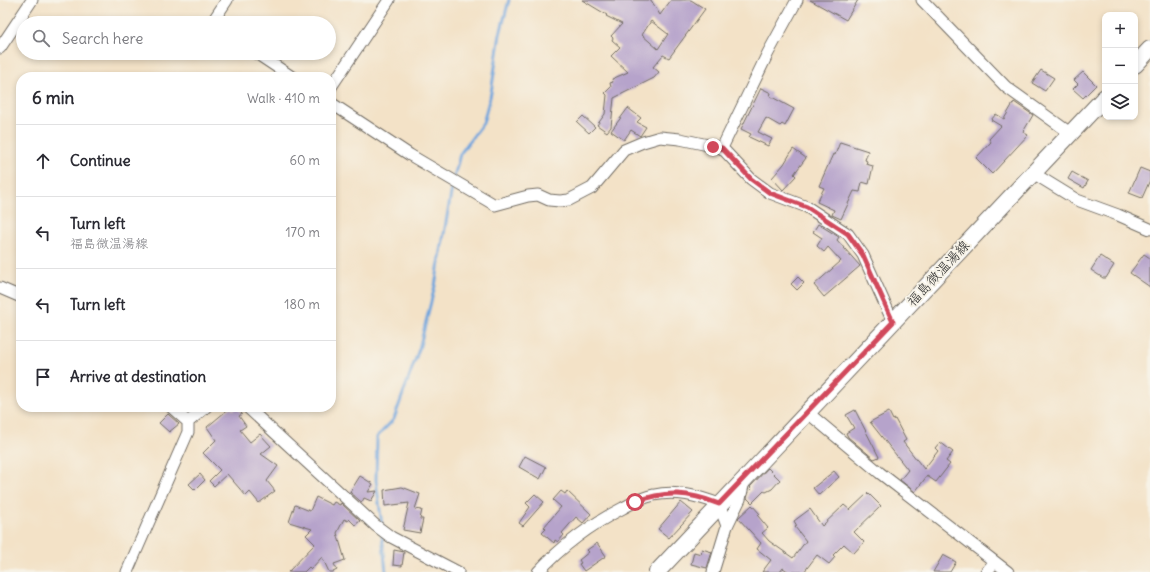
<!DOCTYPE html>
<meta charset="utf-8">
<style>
:root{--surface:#fff;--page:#f7f7f7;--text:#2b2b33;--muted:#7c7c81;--line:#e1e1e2}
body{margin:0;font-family:Delius,"Klee One",sans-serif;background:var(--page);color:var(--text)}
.controls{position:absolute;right:12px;top:12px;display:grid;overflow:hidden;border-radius:8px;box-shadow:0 2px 6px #0003}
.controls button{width:36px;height:36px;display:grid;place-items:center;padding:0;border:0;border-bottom:1px solid var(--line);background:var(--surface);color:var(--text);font:20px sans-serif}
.stop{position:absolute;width:12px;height:12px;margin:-9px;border:3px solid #d1495b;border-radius:50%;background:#fff}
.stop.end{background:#d1495b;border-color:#fff;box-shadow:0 1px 4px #0008}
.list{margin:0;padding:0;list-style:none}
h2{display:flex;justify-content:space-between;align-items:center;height:52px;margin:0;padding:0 16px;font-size:17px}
h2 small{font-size:13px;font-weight:400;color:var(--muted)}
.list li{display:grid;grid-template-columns:26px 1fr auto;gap:12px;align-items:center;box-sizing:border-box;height:72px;padding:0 16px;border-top:1px solid var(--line)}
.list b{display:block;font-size:15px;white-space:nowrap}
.list p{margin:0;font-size:13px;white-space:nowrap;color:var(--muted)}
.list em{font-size:13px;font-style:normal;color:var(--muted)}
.icon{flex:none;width:22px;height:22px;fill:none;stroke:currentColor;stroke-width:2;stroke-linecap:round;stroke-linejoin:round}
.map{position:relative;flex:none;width:1150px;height:572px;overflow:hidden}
.search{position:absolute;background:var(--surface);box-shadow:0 2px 6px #0003;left:16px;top:16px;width:320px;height:44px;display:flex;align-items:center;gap:10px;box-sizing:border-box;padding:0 14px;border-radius:22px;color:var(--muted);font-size:15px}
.panel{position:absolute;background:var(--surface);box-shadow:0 2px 6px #0003;left:16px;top:72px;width:320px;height:340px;border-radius:16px}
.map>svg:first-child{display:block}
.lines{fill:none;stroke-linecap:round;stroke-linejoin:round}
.stream{stroke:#6fa5dd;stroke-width:3}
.building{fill:#b6a3cb;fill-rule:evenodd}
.minor-casing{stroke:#716b62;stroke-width:13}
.secondary-casing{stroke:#716b62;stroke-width:18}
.minor{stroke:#fff;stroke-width:11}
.secondary{stroke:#fff;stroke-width:16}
.route{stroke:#d1495b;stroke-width:5}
.labels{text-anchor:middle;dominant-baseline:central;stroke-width:4;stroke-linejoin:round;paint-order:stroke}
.street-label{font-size:14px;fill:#2b2b2b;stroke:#f7f3e8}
</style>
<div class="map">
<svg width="1150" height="572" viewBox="0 0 1150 572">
<rect width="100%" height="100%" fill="#f7f3e8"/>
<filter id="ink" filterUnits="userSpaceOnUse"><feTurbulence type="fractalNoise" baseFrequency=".025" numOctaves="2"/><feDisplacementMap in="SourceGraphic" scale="8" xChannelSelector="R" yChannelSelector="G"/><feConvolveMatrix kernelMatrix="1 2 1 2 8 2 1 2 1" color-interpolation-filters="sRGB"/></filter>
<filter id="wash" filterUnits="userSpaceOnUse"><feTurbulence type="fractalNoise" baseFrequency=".012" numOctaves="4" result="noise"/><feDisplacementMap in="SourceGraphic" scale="16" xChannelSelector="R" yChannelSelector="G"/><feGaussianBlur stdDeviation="0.9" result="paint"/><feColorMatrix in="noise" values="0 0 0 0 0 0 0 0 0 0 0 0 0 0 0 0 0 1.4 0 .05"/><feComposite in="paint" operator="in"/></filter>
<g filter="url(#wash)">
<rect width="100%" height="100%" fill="#f3e2c7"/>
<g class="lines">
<path class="stream" d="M454 177 460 154 483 123 491 93 500 34 509 0
M382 525 376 480 377 437 394 419 419 349 435 286 453 182
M382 535 386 572"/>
</g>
<g id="blocks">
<path class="building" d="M582 0H651L660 15 671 0H691L705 9 669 58 663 55 653 67 659 72 654 78 614 98 611 127 607 132 597 125 605 114 607 95 605 93 611 87 610 83 613 82 612 79 628 72 611 56 620 47 612 40 613 38 611 36 622 24 606 16 607 15ZM651 21 668 34 658 49 642 35Z
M810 0H858L846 20Z
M1041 70 1054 78 1045 91 1032 83Z
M1083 72 1096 85 1083 98 1073 89 1078 84 1074 80Z
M761 88 771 93 770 96 794 109 785 126 782 124 780 126 766 118 758 132 772 139 768 146 749 137 751 134 741 129Z
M1014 102 1033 115 1023 132 1028 135 992 174 976 158 991 142 989 139 1001 126 991 120 996 114 1004 119Z
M628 108 641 118 637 122 646 127 640 136 631 130 624 140 611 131Z
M583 116 595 127 589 133 577 122Z
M840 142 868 151 865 160 867 161 866 164 873 166 869 184 862 182 860 192 854 191 841 219 832 215 834 210 817 202 824 188 819 186 833 154 835 155Z
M793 149 806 158 794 174 796 176 783 190 772 178 784 164Z
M1140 168 1150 172V180L1142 198 1129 193Z
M1072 172 1088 181 1084 188 1068 179Z
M818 224 839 237 837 240 860 266 824 297 814 285 841 261 828 247 824 252 817 246 822 238 813 232Z
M1144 254 1150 258V287L1130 273Z
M1100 256 1114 265 1106 278H1103L1091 270Z
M798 277 804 283 797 290 791 284Z
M231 407 233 410 237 407 242 414 239 416 246 426 240 430 250 442 260 434 271 446 261 454 278 466 267 481 275 491 259 503 250 492 246 496 227 474 214 486 209 481 220 470 203 453 216 440 207 427Z
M855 410 879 457 874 459 848 437 846 433 854 428 846 415Z
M889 412 893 420 895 419 906 440 903 442 924 469 938 451 935 448 940 442 953 452 946 461 950 464 936 482 927 476 915 492 900 480 908 470 870 422Z
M168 414 179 424 169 432 159 423Z
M525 456 546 467 540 479 519 467Z
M768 468 780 480 772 489 766 492 764 491 752 503 747 498 749 492 752 489 750 487Z
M834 471 839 477 819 495 813 488Z
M200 474 205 480 195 490 189 484Z
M360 476 373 484 368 492 377 491 371 501 364 498 362 502 360 501 350 492Z
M402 487 420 494 415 509 422 510 420 519H423L420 533 403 530 409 503 385 506 384 490Z
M561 491 565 494 567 491 591 514 583 523 576 517 562 533 564 535 558 542 555 540 554 543 542 533 546 529 544 527 561 507 553 500Z
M868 493 881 506 854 532 864 542 854 553 844 544 833 555 835 557 829 564 817 555 804 572H789L783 568 780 572H762L771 560 757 549 761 543 738 518 752 505 760 514 758 516 768 528 762 533 769 541 793 558 806 541 795 527 797 526 794 521 810 509 822 526 844 505 850 510Z
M535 494 544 502 523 526 519 523 530 507 526 503Z
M316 497 332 505 334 502 340 505 341 503 360 521 355 525 349 519 348 521 344 519 337 533 345 560 334 564 337 570 333 572H329L322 557 311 569 309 567 304 572H288L315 544 306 535 312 529 289 522 295 505 310 511Z
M681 502 693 512 669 538 658 529Z
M597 543 606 556 584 571 579 564 581 563 579 560 589 552 587 550Z
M702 549 712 552 707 568 691 564 694 552 701 554Z
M394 550 404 552 402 566 393 565Z
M943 555 956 562 950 572H933Z"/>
</g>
</g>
<g filter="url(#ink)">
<use href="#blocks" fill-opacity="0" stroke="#716b62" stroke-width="1"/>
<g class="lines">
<g class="minor-casing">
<path id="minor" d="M922 0 1006 87 1070 133
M214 23 213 21 227 0
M0 48 32 0
M256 53 292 77
M331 87 389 0
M331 103 410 155 495 205 528 196 538 195 549 200 560 201 569 200 592 188 624 150 643 142 660 137 680 139 722 148 751 179 770 193 807 207 848 234 863 255 893 322
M722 148 768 53 797 0
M1033 173 1077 200 1118 215 1150 229
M0 288 21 297
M171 407 188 422 206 407
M247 407 375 525 391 537 458 572
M807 412 880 473 1008 572
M127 572 188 432V422
M538 572C563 545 590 525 623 508 632 503 643 497 654 495 676 490 698 496 719 504L727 526
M713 572 727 526 740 499 744 481
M986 572 995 562"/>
</g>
<g class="secondary-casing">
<path id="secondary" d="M1135 65 1150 49
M657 572 1105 97"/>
</g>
<use href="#minor" class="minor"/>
<use href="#secondary" class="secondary"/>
</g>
</g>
<g class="lines" filter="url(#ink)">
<path class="route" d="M635 502C666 490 689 492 719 504L893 322 863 255 848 234 807 207 770 193 751 179 722 148 713 147"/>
</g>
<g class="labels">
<g class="street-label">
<text transform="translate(938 273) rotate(-47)">福島微温湯線</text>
</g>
</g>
</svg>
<div class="controls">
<button>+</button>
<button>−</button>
<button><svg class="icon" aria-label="layers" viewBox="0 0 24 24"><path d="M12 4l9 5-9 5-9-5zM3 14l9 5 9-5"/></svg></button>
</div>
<div class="stop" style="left:635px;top:502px"></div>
<div class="stop end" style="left:713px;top:147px"></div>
<div class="search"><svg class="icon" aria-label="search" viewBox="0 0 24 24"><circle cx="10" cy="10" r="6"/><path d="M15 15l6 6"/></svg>Search here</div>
<section class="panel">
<h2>6 min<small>Walk · 410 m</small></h2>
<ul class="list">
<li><svg class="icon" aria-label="ahead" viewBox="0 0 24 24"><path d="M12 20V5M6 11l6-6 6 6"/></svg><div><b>Continue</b></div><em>60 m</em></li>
<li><svg class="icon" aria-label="left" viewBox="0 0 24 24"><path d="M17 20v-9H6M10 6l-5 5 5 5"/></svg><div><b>Turn left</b><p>福島微温湯線</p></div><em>170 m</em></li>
<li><svg class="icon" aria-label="left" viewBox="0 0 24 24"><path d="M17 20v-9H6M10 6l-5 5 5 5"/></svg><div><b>Turn left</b></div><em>180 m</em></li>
<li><svg class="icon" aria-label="arrive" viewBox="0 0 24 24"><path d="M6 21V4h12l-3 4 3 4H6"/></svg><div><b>Arrive at destination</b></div></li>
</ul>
</section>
</div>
